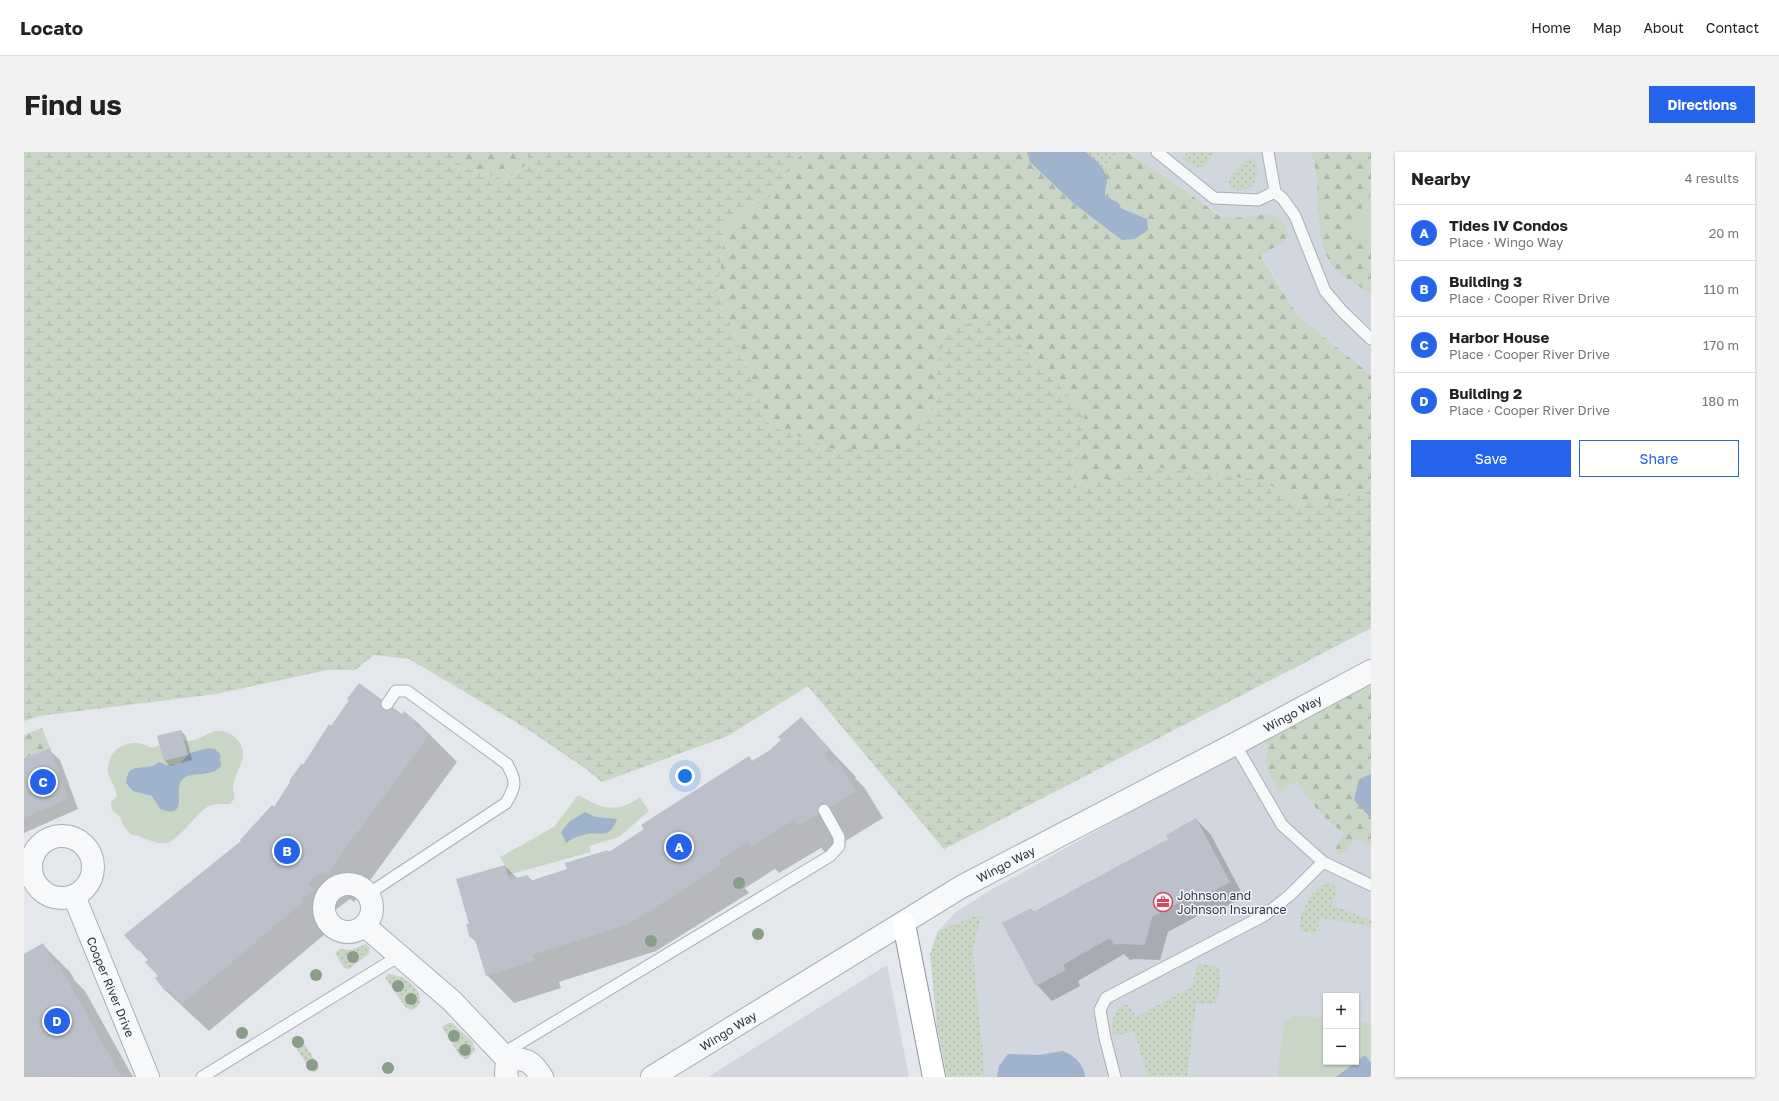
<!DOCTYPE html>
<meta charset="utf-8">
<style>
:root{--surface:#fff;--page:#f2f2f2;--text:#222;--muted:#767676;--line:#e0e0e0;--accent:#2563eb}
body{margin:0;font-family:"Golos Text",sans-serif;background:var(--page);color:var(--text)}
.controls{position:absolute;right:12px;bottom:12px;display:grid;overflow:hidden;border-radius:0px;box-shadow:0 1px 3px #0004}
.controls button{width:36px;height:36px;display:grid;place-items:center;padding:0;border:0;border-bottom:1px solid var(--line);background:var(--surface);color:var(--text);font:20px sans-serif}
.you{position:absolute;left:661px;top:624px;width:14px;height:14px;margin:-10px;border:3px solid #fff;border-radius:50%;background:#1a73e8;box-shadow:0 0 0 6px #1a73e833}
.badge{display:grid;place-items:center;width:26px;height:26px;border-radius:50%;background:var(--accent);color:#fff;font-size:13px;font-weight:700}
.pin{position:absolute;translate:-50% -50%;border:2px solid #fff;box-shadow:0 1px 4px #0006}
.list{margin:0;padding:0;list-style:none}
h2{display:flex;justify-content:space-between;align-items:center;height:52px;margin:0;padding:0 16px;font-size:17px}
h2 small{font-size:13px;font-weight:400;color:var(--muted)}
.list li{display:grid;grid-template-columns:26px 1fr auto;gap:12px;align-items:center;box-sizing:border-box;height:56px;padding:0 16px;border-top:1px solid var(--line)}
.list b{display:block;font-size:15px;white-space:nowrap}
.list p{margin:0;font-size:13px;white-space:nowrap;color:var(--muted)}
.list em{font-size:13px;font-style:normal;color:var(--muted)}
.actions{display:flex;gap:8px;padding:12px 16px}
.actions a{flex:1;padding:9px 0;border:1px solid var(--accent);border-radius:0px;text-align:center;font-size:14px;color:var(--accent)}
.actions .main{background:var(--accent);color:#fff}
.map{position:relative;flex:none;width:1347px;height:925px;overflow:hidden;border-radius:0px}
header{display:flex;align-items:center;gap:24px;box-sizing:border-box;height:56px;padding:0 20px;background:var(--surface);border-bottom:1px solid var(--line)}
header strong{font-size:19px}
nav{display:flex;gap:22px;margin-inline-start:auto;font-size:14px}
.intro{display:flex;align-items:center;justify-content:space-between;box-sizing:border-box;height:96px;padding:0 24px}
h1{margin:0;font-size:28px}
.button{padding:10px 18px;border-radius:0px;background:var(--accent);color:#fff;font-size:14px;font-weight:700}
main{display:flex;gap:24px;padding:0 24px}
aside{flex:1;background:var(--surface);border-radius:0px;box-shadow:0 1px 3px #0004}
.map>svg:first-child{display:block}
.built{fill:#d2d6de;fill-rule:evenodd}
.grass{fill:url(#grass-dots)}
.forest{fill:url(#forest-firs)}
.wetland{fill:url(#wetland-marsh)}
.garden{fill:#c9d6c5}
.water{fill:#9fb4cc}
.shadow{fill:#0003}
.building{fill:#bbc0ca}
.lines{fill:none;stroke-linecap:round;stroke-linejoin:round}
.service-casing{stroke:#a9aeb7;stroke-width:13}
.minor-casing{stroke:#a9aeb7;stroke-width:24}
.tertiary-casing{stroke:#a9aeb7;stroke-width:24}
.motorway-casing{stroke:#8b94a3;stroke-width:24}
.service{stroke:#f7f8fa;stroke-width:11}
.minor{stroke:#f7f8fa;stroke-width:22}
.tertiary{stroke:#f7f8fa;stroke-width:22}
.motorway{stroke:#fff;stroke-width:22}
.tree{fill:#899d89}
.labels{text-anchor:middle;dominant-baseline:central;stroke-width:3;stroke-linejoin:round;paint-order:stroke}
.street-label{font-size:12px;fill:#2b3445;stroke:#f4f6f9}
.poi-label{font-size:12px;fill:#2b3445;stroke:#f4f6f9;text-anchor:start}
</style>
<header>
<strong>Locato</strong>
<nav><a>Home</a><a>Map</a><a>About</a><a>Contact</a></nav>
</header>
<div class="intro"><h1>Find us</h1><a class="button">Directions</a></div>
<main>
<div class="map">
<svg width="1347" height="925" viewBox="0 0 1347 925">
<defs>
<pattern id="grass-dots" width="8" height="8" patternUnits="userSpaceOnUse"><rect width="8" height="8" fill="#c9d6c5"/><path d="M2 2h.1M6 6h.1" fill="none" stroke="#adb8ab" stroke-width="1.8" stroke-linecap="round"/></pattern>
<pattern id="forest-firs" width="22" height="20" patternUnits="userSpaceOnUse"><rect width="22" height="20" fill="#c9d6c5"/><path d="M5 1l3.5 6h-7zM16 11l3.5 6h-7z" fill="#adb8ab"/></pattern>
<pattern id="wetland-marsh" width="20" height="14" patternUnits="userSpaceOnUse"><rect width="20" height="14" fill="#c9d6c5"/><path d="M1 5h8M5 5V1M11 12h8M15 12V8" fill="none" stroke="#adb8ab"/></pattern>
</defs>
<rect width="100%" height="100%" fill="#e4e7ec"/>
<path class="built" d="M1104 0H1310L1347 21V223L1274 164 1236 102 1199 65Z
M1347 530V925H961L949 799 956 766 960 765 914 779 932 760 965 739 1158 631ZM1302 844H1332V910H1302Z
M863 813 885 925H684Z"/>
<path class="grass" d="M1062 0H1104L1092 4 1081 20 1069 6Z
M1164 0H1191L1180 15 1173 16 1158 7Z
M1228 6C1236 12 1235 28 1227 34 1222 39 1215 38 1209 38 1207 35 1205 33 1205 29 1207 20 1220 9 1228 6Z
M1303 730C1321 737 1310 741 1308 753L1347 768V774L1297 766 1291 782 1280 780 1275 776C1275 763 1290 733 1303 730Z
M951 764H961L956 767 949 799 961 925H923L913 874 906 802 914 779Z
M342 792 346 796 345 802 325 817 320 816 311 801 316 797 327 798Z
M1177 812 1193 815C1199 823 1195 842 1192 852L1172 851 1163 925H1124L1110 879 1093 884 1088 881C1088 869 1090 854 1104 852L1112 865 1169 834 1172 816Z
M364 822C368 823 374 823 377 825 389 830 407 850 388 858L382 856 362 827V823Z
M424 871H428L448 889 451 897 445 906 441 907 436 904 418 875Z
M272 883 278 888 295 915 292 920 287 919 268 889V886Z"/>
<path class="forest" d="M425 0H503L502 13 482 28 439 15Z
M778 0H1003L1006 10 1049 51 1123 67 1097 56 1095 51 1081 44 1083 30 1081 20 1092 4 1104 0C1128 17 1153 33 1177 50 1184 54 1192 63 1200 65 1224 70 1257 48 1264 83L1259 91 1236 103 1274 164 1347 223V476L920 697 784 534 703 584 578 630 746 274 694 139 701 72 752 41Z
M1287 0H1347V43L1325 76 1347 91V142C1337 135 1323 128 1314 120 1283 88 1302 38 1287 0Z
M1347 530V622L1335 627 1331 648 1347 666V694L1331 686 1322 700 1315 703 1312 700V696L1320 681C1300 667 1285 650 1273 629L1255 640 1243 616V586Z
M18 576 26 596 0 606V583Z"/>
<path class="wetland" d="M0 0H425L439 15 482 28 502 13 503 0H778L752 41 701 73 694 139 746 274 810 297 877 298 908 256 919 180 964 164 1009 205 1061 261 1050 336 1130 315 1238 328 1278 353 1347 339V476L920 697 784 534 703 584 578 630 562 617 505 578 385 507 350 503 331 518H304L192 542 16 564 0 569Z"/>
<path class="garden" d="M1347 43V91L1324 76Z
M157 578 160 589C173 590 180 582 192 579 197 578 206 581 209 584 230 601 212 615 209 634 209 638 210 642 211 646L206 652C200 652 192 652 187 653 173 658 157 688 142 691 129 693 118 683 106 682L98 671 97 666 88 658 87 650 93 644C92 635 86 629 84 621 82 601 99 587 118 592 126 594 126 598 136 593L133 584Z
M554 643C579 657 591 662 616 645L625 659 595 685 565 694 567 700 484 723 481 713 476 705 530 675Z
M1271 863 1302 866V910H1332V870L1347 871V925H1253L1261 869Z"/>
<path class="water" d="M1003 0H1062C1071 7 1084 18 1083 31 1082 35 1081 39 1081 44L1095 51 1097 56 1123 67 1124 78 1111 87 1098 88 1049 51 1006 10Z
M184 596 191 597 196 602 197 614C186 627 164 618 157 629 150 640 165 668 136 657L128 644 109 639 102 631C104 606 122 622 135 610L142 613 155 612 166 601Z
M1347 622V666L1330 648 1335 627Z
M561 660 572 665 593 667C586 687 578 680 563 682 555 684 548 686 542 691L537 680 546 669Z
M1039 899C1051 904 1060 912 1061 925H973L975 914 984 902 1015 903Z
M1341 903 1347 911V923L1345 925H1312Z"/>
<path class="shadow" d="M378 564 392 569 433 610 330 750 326 747 310 759 316 766 303 775 306 778 185 879 141 838 135 824 125 809 102 783 218 689 250 656 307 575Z
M777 567 832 625 831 626 840 635 859 666 802 701 797 696 755 721 751 717 721 736 725 741 632 799 535 830 537 836 490 851 463 823 453 791 447 785 446 772 481 714 493 726 503 724 509 729 544 718 585 701 621 678 725 606 729 610 746 599Z
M157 579 162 584 168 608 146 614 141 609Z
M25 598 36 608 54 657 0 681V608Z
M1172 667 1187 683 1220 745 1192 760 1188 756 1144 780 1136 808 1110 807 1106 808 1100 802 1054 829 1056 834 1028 849 1013 833 1007 757 1010 760 1145 687Z
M19 793 46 820 51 829 61 839 109 925H0V803Z"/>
<path class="building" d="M335 531 378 562 380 559 392 569 390 572 406 582 302 723 298 720 284 731 290 738 277 747 279 750 157 853 144 837 141 839 131 826 134 824 121 810 125 807 116 797 114 799 100 783 217 689 216 688 248 653 250 655 266 630 265 629 278 611 279 613 305 572 307 574 325 548 323 547Z
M777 565 806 597 801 601 807 611 813 607 832 639 774 674 770 668 727 695 724 690 695 708 698 713 605 772 508 803 511 809 462 824 450 785 446 786 442 772H445L432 727 481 713 485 728 504 723 506 729 543 717 541 711 584 698 585 700 620 677 617 673 725 604 728 609 746 598 757 588 754 585Z
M157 578 164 603 140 609 133 584Z
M26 596 44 647 0 666V606Z
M1172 666 1206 730 1176 746 1173 741 1128 765 1121 793 1094 792 1090 793 1086 786 1039 813 1042 818 1012 834 978 771 1007 756 1009 760 1144 687 1142 683Z
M19 791 31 813 34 811 97 924 0 925V802Z"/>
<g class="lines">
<g class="service-casing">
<path id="service" d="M1133 0 1190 46 1234 48 1251 40
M1244 0 1251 40 1259 47 1271 64 1301 139 1318 159 1347 187
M1211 592 1258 673 1299 710 1347 733
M0 729 9 726
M344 742 482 651C492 634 493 630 483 612L383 539H372L363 552
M478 902 806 704 815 694V685L800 658
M178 925 375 804
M1091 925 1081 886 1076 858 1082 846 1241 763 1266 743 1299 710"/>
</g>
<g class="minor-casing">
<g id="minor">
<circle cx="38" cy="715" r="31"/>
<circle cx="324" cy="756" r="24"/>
<path id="s1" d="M50 744 124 925"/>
<path d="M341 774 428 849 483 907C504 907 506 908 518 925"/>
<path d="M483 907 482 923 483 925"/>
</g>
</g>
<g class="tertiary-casing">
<g id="tertiary">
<path id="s2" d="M628 925 937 735 1211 592 1347 519"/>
</g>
</g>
<g class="motorway-casing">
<path id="motorway" d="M880 772 910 925"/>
</g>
<use href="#service" class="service"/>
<use href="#minor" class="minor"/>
<use href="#tertiary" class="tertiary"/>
<use href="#motorway" class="motorway"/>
</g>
<g class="tree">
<circle cx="715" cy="731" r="6"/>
<circle cx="734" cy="782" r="6"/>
<circle cx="627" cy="789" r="6"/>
<circle cx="329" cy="805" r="6"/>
<circle cx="292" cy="823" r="6"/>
<circle cx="374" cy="834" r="6"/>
<circle cx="387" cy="847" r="6"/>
<circle cx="218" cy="881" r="6"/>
<circle cx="430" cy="884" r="6"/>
<circle cx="274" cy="890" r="6"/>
<circle cx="441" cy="898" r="6"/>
<circle cx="288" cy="913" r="6"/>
<circle cx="364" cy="916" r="6"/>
</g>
<defs>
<g id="office-ring" transform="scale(1)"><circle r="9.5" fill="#f4f6f9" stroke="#d1495b" stroke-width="1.5"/><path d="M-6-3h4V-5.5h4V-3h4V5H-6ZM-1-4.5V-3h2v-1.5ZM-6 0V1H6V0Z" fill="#d1495b"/></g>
</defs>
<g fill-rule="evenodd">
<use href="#office-ring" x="1139" y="750"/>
</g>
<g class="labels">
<g class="street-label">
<text stroke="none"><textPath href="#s2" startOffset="737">Wingo Way</textPath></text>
<text stroke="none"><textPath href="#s2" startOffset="413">Wingo Way</textPath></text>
<text stroke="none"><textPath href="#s1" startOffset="98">Cooper River Drive</textPath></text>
<text stroke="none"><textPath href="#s2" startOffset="89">Wingo Way</textPath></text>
</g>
<g class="poi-label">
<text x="1153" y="743">Johnson and<tspan x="1153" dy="14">Johnson Insurance</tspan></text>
</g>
</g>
</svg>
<div class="controls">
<button>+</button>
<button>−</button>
</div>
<div class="you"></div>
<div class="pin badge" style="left:655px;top:695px">A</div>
<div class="pin badge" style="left:263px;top:699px">B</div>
<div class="pin badge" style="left:19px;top:630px">C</div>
<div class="pin badge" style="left:33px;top:869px">D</div>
</div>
<aside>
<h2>Nearby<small>4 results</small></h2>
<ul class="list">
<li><span class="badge">A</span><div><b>Tides IV Condos</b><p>Place · Wingo Way</p></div><em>20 m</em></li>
<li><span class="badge">B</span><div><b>Building 3</b><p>Place · Cooper River Drive</p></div><em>110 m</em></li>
<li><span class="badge">C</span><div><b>Harbor House</b><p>Place · Cooper River Drive</p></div><em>170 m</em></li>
<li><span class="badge">D</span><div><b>Building 2</b><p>Place · Cooper River Drive</p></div><em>180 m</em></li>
</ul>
<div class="actions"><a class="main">Save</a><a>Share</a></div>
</aside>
</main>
